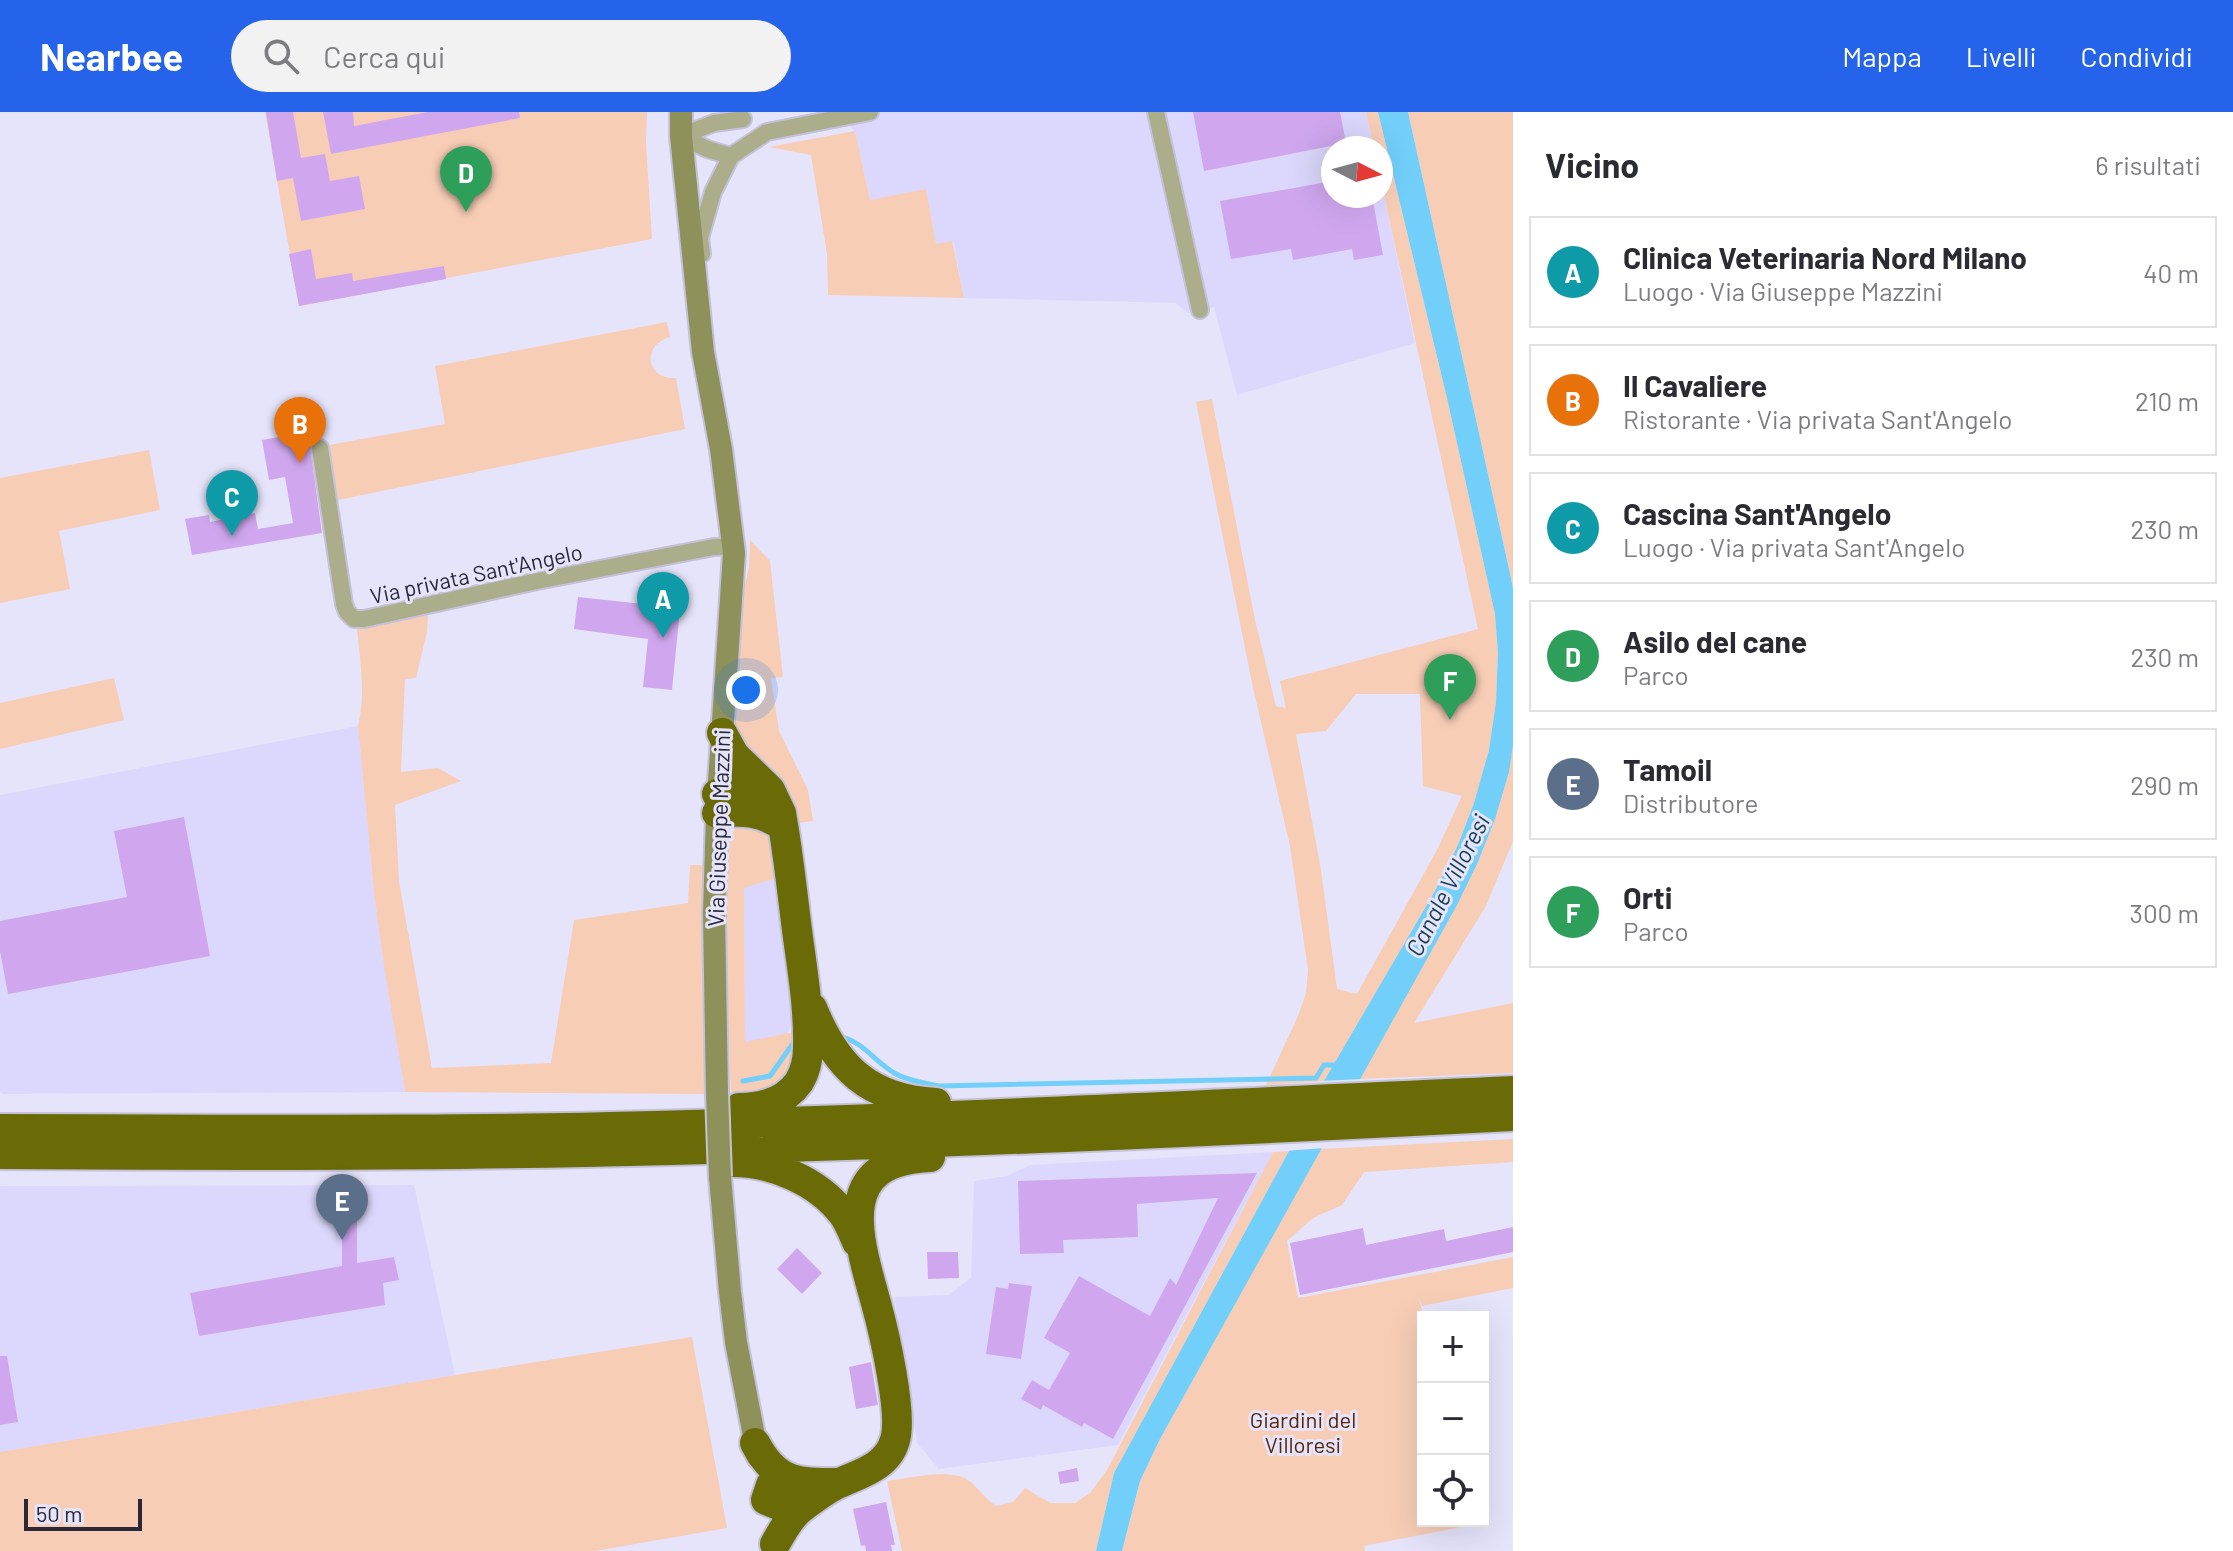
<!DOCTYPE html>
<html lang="it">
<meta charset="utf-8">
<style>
:root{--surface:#fff;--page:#f2f2f3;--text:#2b2b33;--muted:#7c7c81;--line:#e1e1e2;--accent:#2563eb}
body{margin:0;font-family:Barlow,sans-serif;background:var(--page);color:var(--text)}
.controls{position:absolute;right:24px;bottom:24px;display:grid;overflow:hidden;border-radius:0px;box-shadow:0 8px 32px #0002}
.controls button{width:72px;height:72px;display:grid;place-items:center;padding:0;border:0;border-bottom:2px solid var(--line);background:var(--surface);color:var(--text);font:40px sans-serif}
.compass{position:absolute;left:1321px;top:24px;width:72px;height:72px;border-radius:50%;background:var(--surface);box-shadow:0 8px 32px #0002;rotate:96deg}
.scale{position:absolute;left:24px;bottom:20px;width:118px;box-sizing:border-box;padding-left:8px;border:4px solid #2a2837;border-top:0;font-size:22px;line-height:28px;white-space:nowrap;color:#2a2837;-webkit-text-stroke:6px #e6e4fb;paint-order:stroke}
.you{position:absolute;left:746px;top:578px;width:28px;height:28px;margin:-20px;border:6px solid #fff;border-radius:50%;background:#1a73e8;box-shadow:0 0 0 12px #1a73e833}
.badge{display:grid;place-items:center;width:52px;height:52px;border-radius:50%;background:var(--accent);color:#fff;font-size:26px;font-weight:700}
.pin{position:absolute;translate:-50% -66px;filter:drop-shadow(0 2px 4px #0008)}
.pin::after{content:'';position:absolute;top:42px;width:28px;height:24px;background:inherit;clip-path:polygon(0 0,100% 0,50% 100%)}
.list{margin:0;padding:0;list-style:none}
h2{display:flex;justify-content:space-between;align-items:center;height:104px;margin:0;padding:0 32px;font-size:34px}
h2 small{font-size:26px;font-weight:400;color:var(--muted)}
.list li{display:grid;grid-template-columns:52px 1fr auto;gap:24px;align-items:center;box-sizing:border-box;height:112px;margin:0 16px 16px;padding:0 16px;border:2px solid var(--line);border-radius:0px}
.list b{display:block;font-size:30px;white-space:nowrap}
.list p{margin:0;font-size:26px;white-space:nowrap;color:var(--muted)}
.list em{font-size:26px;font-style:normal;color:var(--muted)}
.icon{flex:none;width:44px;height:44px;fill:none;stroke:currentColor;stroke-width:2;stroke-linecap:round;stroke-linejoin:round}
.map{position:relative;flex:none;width:1513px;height:1439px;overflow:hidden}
header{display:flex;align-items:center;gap:48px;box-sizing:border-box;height:112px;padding:0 40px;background:var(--accent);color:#fff}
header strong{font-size:38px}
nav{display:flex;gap:44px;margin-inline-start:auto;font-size:28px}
.search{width:560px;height:72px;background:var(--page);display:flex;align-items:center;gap:20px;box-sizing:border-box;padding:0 28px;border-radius:44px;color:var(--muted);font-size:30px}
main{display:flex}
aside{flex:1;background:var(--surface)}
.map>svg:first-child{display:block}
.built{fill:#dcd8fd}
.green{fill:#f7cdb6;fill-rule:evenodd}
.water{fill:#71cffa}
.pier{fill:#e6e4fb}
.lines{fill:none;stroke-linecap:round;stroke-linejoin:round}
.stream{stroke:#71cffa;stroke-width:5}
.building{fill:#d0a7ef}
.street-casing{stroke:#c4c2d8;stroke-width:20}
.secondary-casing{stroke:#c4c2d8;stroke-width:26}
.highway-casing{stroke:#c4c2d8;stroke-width:34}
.street{stroke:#acad8a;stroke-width:16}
.secondary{stroke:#8f915b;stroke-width:22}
.highway{stroke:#6a6a07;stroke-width:30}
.secondary-bridge-casing{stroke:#c4c2d8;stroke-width:26;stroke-linecap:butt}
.secondary-bridge{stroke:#8f915b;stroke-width:22}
.labels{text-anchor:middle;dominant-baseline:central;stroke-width:6;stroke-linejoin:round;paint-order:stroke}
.street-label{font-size:22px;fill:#2a2837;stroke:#e6e4fb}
.park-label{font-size:22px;fill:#562604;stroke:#e6e4fb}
.water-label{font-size:24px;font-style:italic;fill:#143e50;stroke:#e6e4fb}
</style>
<header>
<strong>Nearbee</strong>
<div class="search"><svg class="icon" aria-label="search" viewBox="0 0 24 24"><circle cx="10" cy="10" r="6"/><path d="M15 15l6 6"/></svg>Cerca qui</div>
<nav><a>Mappa</a><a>Livelli</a><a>Condividi</a></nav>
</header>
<main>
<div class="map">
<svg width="1513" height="1439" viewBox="0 0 1513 1439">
<rect width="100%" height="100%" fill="#e6e4fb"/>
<path class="built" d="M838 0H1366L1374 36H1333V84H1381V69L1415 231 1237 283 1214 195 1188 201 1176 191 964 186 953 130 936 133 926 78 870 88 855 20Z
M358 614 374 781 384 854 405 980 3 982 0 980V683Z
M776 766 794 904 788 921 745 931 744 775Z
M1273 1040 1118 1333 939 1357 917 1331 894 1185 949 1183 971 1166 974 1069 1007 1064 1030 1053Z
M414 1073 455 1263 0 1340V1074Z"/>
<path class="green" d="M265 0H647L646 31 652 127 299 194Z
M1366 0H1378L1447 286 1495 502 1498 541 1496 590 1489 638 1474 691 1458 733 1435 779 1324 969 1266 973 1298 904 1306 881 1308 858 1290 734 1253 576 1196 290 1212 287 1255 508 1276 594 1286 596 1280 569 1478 517 1381 69V36H1374ZM1356 582H1420L1423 674 1462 684 1437 738 1357 882 1337 877 1321 758 1296 622 1326 619Z
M1408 0H1513V477L1511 466Z
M855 19 870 88 926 77 936 132 952 129 964 186 828 183 827 142 811 43 769 35Z
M667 210 670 225C641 233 646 268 676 266L685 317 338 388 329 333 445 312 435 254Z
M149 338 160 398 59 419 70 477 0 491V366Z
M750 428 770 449 783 565 771 566 779 619 808 678 813 709 791 712 734 620 733 601 739 496 749 456Z
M428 503 427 520 416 566 405 567 401 660 438 656 461 669 395 693 399 769 432 956 551 951 574 808 688 791 690 753H704V982L405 980 384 855 374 781 358 614C366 583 360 549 357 517Z
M114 566 124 608 0 637V591Z
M1513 633V729L1486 794 1414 911 1513 891V961L1359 967C1381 928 1403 888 1425 849 1464 781 1501 711 1513 633Z
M741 713 767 720 772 729 776 766 744 776 745 930 788 921 799 922 784 974 731 992 727 854V737L734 718Z
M1513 1027V1050L1364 1060 1342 1093 1313 1106 1287 1129 1298 1186 1513 1145V1176L1422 1194 1419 1186 1423 1205V1409H1465L1466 1414 1364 1434 1365 1439H1122L1140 1369 1160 1327 1320 1037Z
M1289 1039 1114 1361 1096 1439H902L887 1369C909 1366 949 1356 968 1368 978 1375 984 1386 996 1394L1013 1390 1025 1376 1050 1391H1075L1090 1381 1107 1358 1273 1040Z
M692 1225 727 1416 595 1439H0V1340L455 1263Z"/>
<path class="water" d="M1378 0H1408L1511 466 1513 477V633L1509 660 1495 707 1477 752 1457 793 1160 1327 1140 1369 1122 1439H1096L1114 1361 1289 1039 1324 969 1435 779 1458 733 1474 691 1489 638 1496 590 1498 541 1495 502 1447 286Z"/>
<path class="pier" d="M1364 967 1325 1036 1284 1039 1320 969Z"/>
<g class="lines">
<path class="stream" d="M838 924C865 930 873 949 896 962 908 969 926 971 939 974L1316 966 1324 953H1339
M743 969 770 964 794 930"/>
</g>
<path class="building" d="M266 0H293L301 46 325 42 330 69 359 64 365 97 301 109 293 66 277 69Z
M323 0H353L354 14 428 0H519L520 6 331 42Z
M1193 0H1340L1346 31 1204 59Z
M1333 69V84H1372L1383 143 1354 148 1352 137 1293 148 1291 137 1231 147 1220 89Z
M311 137 316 167 352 161 353 169 444 154 446 167 299 194 289 142Z
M308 320 322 421 192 443 185 407 209 403 210 410 255 401 258 417 293 411 285 365 269 368 262 328Z
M654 474 682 477 672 578 643 575 648 527 574 517 578 485 652 493Z
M184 705 210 844 8 882 0 839V809L127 785 114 719Z
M1257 1061 1113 1327 1084 1311 1082 1315 1043 1293 1041 1298 1021 1287 1032 1268 1049 1278 1070 1241 1044 1226 1079 1164 1150 1204 1170 1166 1176 1173 1218 1086 1137 1092 1138 1125 1063 1128 1064 1141 1020 1142 1018 1069Z
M342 1103H357V1151L394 1145 399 1168 383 1171 385 1193 199 1224 190 1181 342 1154Z
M1513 1115V1140L1300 1183 1290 1131 1363 1116 1366 1133 1444 1117 1446 1129Z
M797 1136 822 1161 802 1182 777 1157Z
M927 1140H958L959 1166 928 1167Z
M1009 1171 1032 1174 1021 1247 986 1242 996 1175 1008 1177Z
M0 1244H7L18 1310 0 1313Z
M871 1250 878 1293 856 1297 849 1255Z
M1077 1356 1079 1369 1060 1372 1058 1360Z
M886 1390 895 1433H891L892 1439H866L865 1433 861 1434 853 1397Z"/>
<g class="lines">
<g class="street-casing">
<path id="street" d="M1156 0 1200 198
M681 24 714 11 743 7
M681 24 707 37 731 44
M702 142 700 126 713 80 731 44 767 20 870 0
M320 336 344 492 347 500 354 507H364L537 469 714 435 733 434"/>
</g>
<g class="secondary-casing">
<path id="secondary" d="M681 0V24L703 240 721 337 734 441 717 701 714 802 717 981
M720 1065 730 1180 736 1230 758 1345"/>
</g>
<g class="highway-casing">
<path id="highway" d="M722 621 734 643 770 678 781 701C788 739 792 779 797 818 802 856 809 896 808 935 808 946 805 960 799 970 785 990 761 996 739 996
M717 682 743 673 770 678
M717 701C743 698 761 699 783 714
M812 896C836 955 869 988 936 991
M0 1017C218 1017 436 1020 654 1014 941 1006 1227 992 1513 979
M0 1042C195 1043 391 1044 586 1040 895 1034 1204 1020 1513 1004
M730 1050C771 1049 818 1069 843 1102 849 1110 853 1121 857 1130
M755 1331C776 1371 796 1371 839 1371
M789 1366 779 1368 771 1373 766 1388 781 1394 802 1395
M775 1432C783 1418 791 1403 804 1394 815 1386 828 1376 840 1371 862 1361 888 1354 895 1328 903 1302 884 1220 876 1191 858 1126 832 1049 930 1045"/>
</g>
<use href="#street" class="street"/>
<use href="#secondary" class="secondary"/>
<use href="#highway" class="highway"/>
<g class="secondary-bridge-casing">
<path id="secondary-bridge" d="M717 981 720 1065"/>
</g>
<use href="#secondary-bridge" class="secondary-bridge"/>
</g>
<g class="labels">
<g class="street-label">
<text transform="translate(476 461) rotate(-12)">Via privata Sant'Angelo</text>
<text transform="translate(718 716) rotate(-88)">Via Giuseppe Mazzini</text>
</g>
<g class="park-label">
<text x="1303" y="1307">Giardini del<tspan x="1303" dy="25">Villoresi</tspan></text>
</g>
<g class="water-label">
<text transform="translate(1447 773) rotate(-63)">Canale Villoresi</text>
</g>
</g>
</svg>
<div class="controls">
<button>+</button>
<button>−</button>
<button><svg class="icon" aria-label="locate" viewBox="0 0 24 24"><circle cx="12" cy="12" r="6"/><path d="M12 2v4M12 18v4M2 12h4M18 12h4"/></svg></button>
</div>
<svg class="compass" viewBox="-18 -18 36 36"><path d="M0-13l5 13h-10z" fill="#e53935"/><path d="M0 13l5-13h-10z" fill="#7c7c81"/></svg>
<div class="scale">50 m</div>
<div class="you"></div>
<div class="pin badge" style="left:663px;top:526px;background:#0f9aa8">A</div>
<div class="pin badge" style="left:300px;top:351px;background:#e8710a">B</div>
<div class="pin badge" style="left:232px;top:424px;background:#0f9aa8">C</div>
<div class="pin badge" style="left:466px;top:100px;background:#2e9e5b">D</div>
<div class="pin badge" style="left:342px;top:1128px;background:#5c6f8a">E</div>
<div class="pin badge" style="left:1450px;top:608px;background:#2e9e5b">F</div>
</div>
<aside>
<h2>Vicino<small>6 risultati</small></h2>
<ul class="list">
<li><span class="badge" style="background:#0f9aa8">A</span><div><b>Clinica Veterinaria Nord Milano</b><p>Luogo · Via Giuseppe Mazzini</p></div><em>40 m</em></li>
<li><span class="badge" style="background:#e8710a">B</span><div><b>Il Cavaliere</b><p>Ristorante · Via privata Sant'Angelo</p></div><em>210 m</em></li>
<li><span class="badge" style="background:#0f9aa8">C</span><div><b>Cascina Sant'Angelo</b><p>Luogo · Via privata Sant'Angelo</p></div><em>230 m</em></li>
<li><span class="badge" style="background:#2e9e5b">D</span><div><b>Asilo del cane</b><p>Parco</p></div><em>230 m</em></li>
<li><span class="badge" style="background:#5c6f8a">E</span><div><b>Tamoil</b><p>Distributore</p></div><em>290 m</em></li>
<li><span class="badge" style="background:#2e9e5b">F</span><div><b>Orti</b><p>Parco</p></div><em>300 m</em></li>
</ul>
</aside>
</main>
